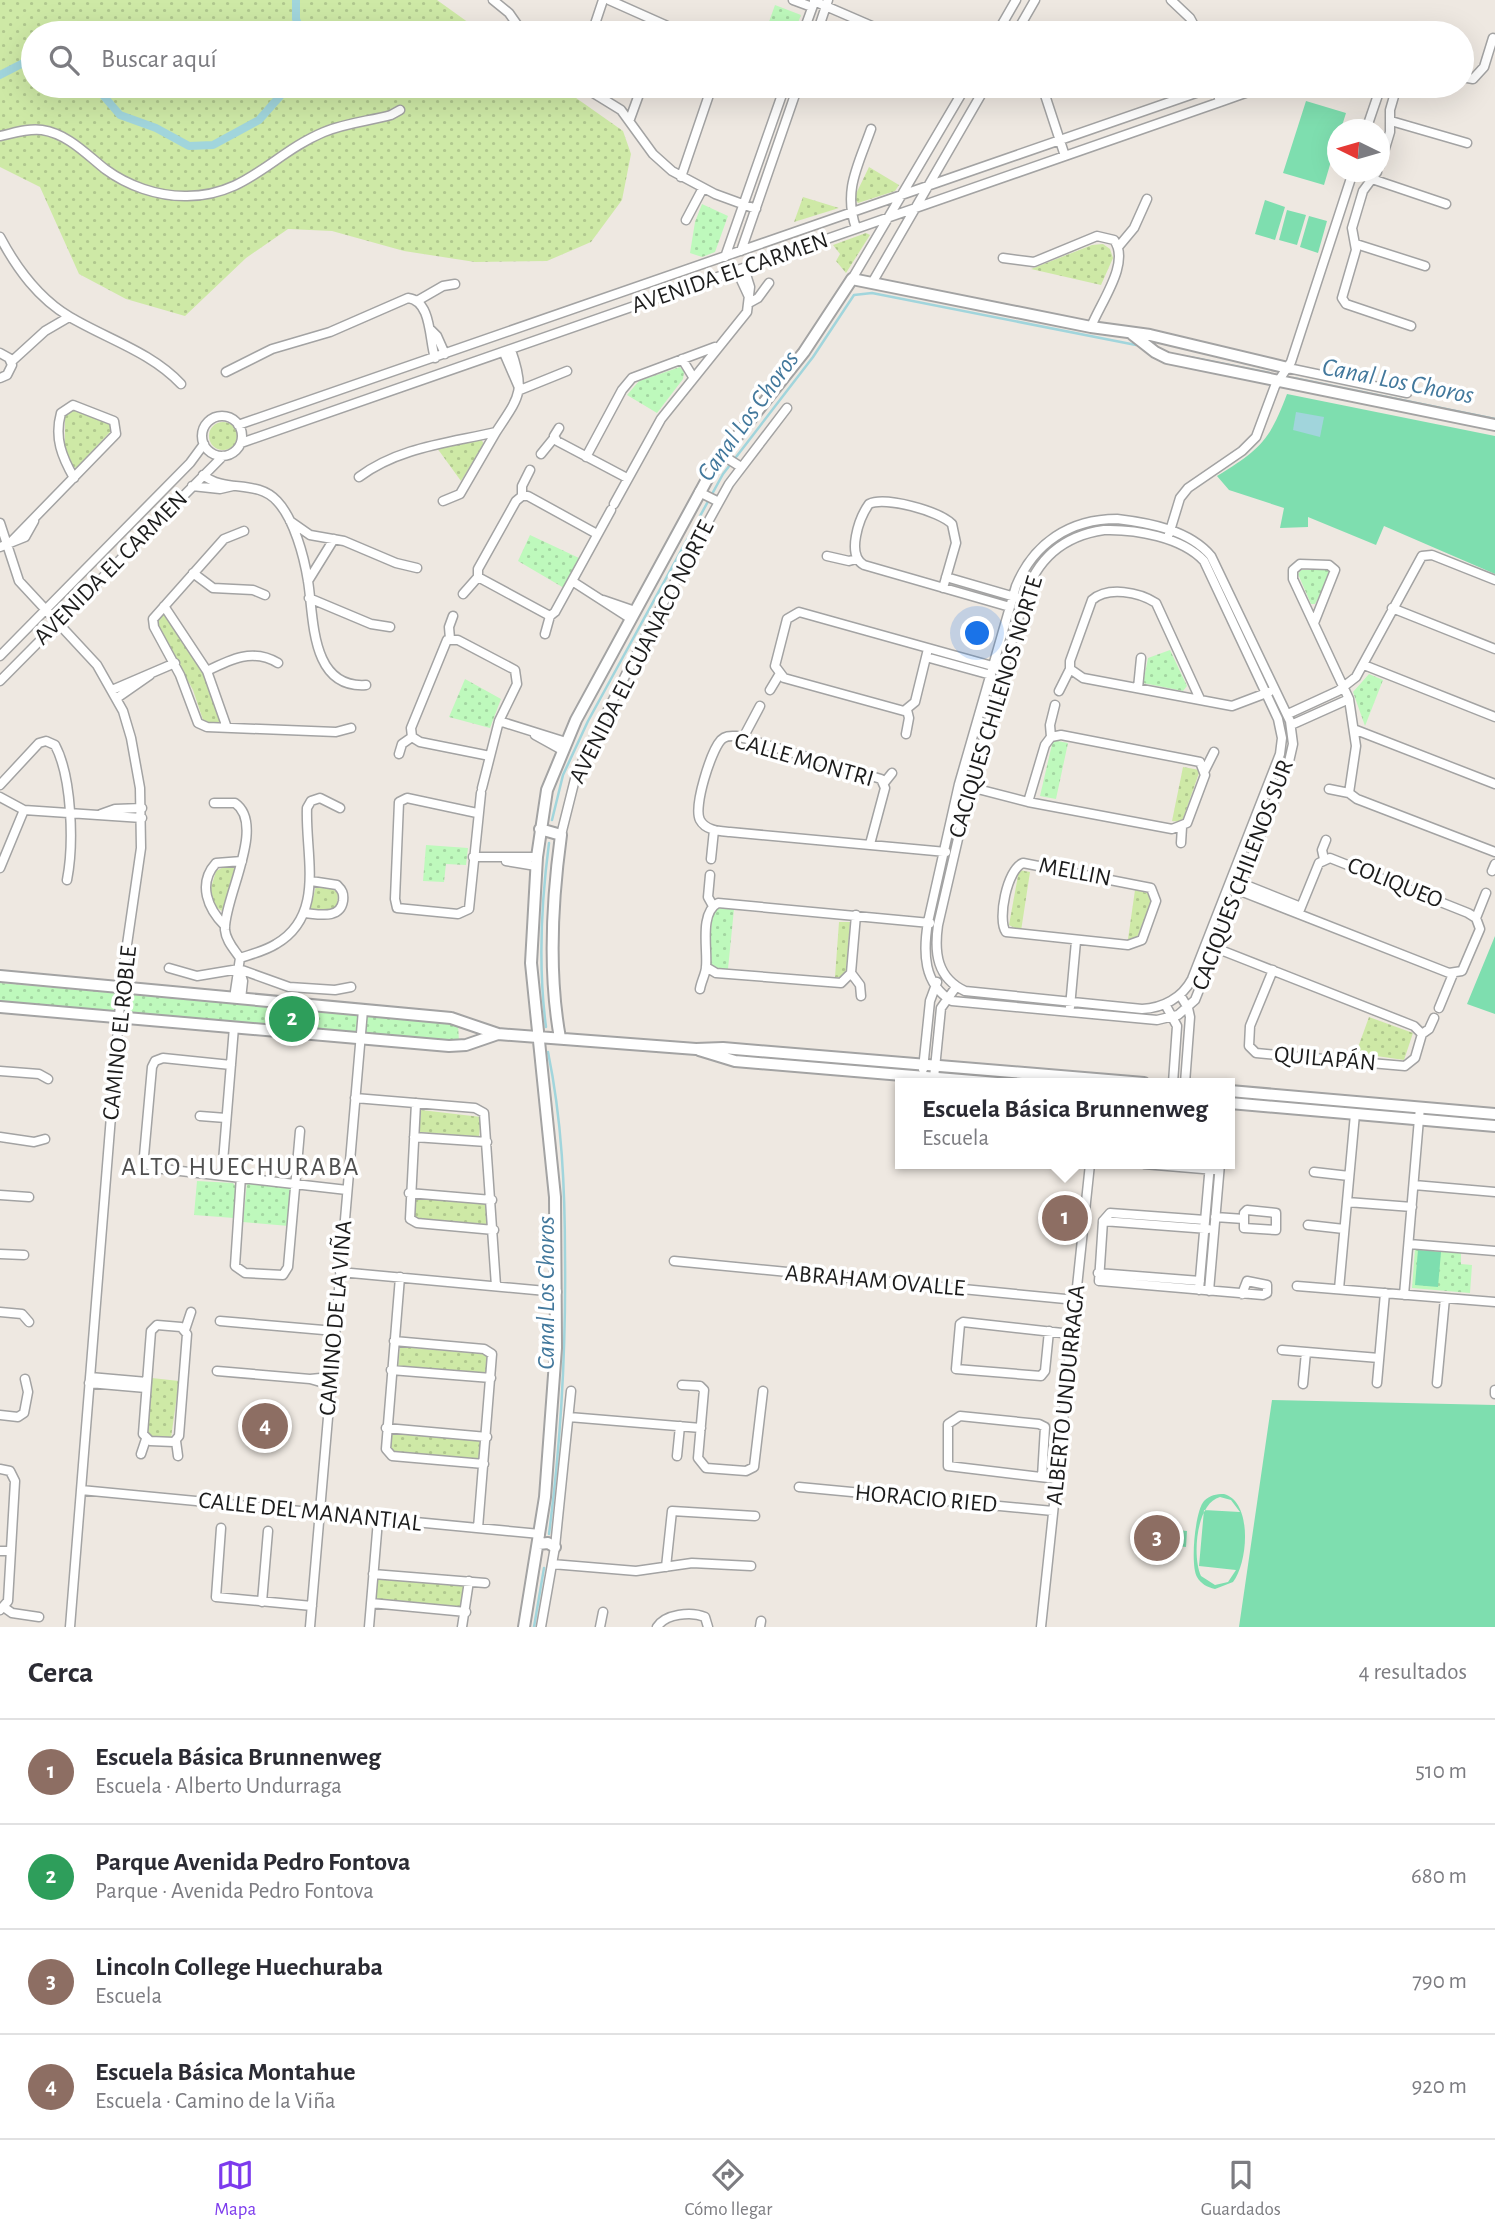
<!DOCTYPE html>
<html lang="es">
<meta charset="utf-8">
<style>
:root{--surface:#fff;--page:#f2f2f3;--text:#2b2b33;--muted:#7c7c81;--line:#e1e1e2;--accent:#7c3aed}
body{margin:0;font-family:"Alegreya Sans",sans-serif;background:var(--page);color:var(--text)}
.compass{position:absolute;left:1327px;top:119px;width:63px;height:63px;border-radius:50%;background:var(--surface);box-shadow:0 7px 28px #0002;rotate:275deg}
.you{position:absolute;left:978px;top:634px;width:24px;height:24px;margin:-18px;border:5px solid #fff;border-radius:50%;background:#1a73e8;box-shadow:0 0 0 10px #1a73e833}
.badge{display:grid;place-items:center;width:46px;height:46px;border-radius:50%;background:var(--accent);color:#fff;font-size:23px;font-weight:700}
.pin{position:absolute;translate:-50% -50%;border:4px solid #fff;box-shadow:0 2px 7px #0006}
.popup{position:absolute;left:895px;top:1078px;width:340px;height:91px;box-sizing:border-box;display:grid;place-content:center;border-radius:0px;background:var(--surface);filter:drop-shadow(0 2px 5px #0005);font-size:23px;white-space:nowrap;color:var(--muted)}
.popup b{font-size:26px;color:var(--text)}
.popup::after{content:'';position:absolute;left:50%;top:100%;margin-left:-14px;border:14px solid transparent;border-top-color:var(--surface)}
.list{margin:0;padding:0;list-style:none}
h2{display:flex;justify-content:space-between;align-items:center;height:91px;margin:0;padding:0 28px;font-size:30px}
h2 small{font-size:23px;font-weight:400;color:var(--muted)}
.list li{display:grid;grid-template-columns:46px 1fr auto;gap:21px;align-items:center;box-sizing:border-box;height:105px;padding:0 28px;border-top:2px solid var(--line)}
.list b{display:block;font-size:26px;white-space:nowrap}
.list p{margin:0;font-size:23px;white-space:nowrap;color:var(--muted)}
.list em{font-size:23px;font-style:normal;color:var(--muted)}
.icon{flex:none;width:38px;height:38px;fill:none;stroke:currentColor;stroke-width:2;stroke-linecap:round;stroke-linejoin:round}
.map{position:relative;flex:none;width:1495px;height:1627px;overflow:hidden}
.search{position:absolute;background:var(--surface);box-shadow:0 7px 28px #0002;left:21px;right:21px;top:21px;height:77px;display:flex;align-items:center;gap:18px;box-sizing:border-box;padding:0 24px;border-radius:38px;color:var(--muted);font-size:26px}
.sheet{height:511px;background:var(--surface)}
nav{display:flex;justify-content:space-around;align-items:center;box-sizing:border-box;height:98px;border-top:2px solid var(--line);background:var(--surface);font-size:19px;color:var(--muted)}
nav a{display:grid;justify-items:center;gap:4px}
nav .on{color:var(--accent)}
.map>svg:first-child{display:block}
.grass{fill:url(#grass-dots)}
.park{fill:url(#park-dots)}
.pitch{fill:#7edeaf;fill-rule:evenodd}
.water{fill:#a1d5dc}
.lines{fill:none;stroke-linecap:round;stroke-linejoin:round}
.stream{stroke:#a1d5dc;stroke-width:2.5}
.canal{stroke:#a1d5dc;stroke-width:8}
.minor-casing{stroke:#a3a3a3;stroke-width:11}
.tertiary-casing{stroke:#a3a3a3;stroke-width:14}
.minor{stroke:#fff;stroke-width:8}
.tertiary{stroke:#fff;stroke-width:10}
.labels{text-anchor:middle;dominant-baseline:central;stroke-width:7;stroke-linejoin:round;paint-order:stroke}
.street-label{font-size:24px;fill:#1c1c1c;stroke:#fff}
.water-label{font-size:26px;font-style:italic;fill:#42789c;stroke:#fff}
.neighbourhood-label{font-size:26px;letter-spacing:2px;fill:#4f4f4f;stroke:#fff}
</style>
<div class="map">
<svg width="1495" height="1627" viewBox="0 0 1495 1627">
<defs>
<pattern id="grass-dots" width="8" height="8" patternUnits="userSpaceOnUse" patternTransform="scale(1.75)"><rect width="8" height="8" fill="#cee9a6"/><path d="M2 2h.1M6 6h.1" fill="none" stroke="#b0c78e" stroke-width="1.8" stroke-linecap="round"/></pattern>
<pattern id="park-dots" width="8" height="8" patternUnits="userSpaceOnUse" patternTransform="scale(1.75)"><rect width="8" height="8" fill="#bef9bc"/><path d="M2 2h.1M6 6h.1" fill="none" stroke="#a3d5a1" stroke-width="1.8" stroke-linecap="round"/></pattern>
</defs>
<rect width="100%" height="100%" fill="#eee8e1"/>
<path class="grass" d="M0 0H437L483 33H33V86H559L623 131 631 154 622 200 591 242 547 261 475 262 404 251 332 231 288 229 246 258 185 316 126 299 79 274 40 187 0 167Z
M869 167 899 185 895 191 858 203 854 198Z
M803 197 839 208 794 222Z
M866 233 870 235 846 273 836 261 840 254 833 245Z
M1103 244 1110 249 1113 258 1101 285 1031 269 1092 245Z
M72 410 108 422 111 426 110 432 76 468 71 466 65 453V416Z
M209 436a14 14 0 1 1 28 0a14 14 0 1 1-28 0Z
M481 439 484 444 461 481 437 448Z
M165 613 202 669 223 722 204 723 193 690 155 623Z
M1183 767 1200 770 1182 822 1172 821Z
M228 865 235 867 222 911 214 906 210 891 216 871Z
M1019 870 1030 872 1021 931 1009 925Z
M316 886 330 887 338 893 337 908 329 912 310 910Z
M1135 890 1147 893 1152 899 1136 940 1128 939Z
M839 922H850L846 971 841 977H835Z
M1369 1017 1413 1033 1404 1060 1356 1053Z
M421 1110 481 1117 479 1137 419 1132Z
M412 1196 487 1203 489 1226 418 1220 413 1218Z
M400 1347 485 1354 489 1358 488 1375 398 1367Z
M152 1378 179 1381 171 1438 150 1436 147 1432Z
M390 1432 483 1440 482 1460 393 1453 389 1449Z
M378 1577 464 1585 468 1586 464 1608 376 1602Z"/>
<path class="park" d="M775 5 801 15 794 33H765Z
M702 204 728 216 715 252 702 257 690 253 695 222Z
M680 367 684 372 683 379 657 413 627 395 639 381Z
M530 535 579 558 564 588 518 561Z
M1301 570H1329L1331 575 1315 604H1311L1298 574Z
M1170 650 1187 686 1183 691 1143 683 1148 658Z
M1369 674 1383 680 1365 726 1353 692Z
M465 679 501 699 490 728 449 717Z
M1053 740 1068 743 1056 799 1040 796Z
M426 845 468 848 466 865 446 864 444 882 423 881Z
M720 908 734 909 728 969H714L708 959 713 911Z
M0 983 116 993 115 1014 0 1004Z
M124 994 458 1023 459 1043 123 1016Z
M197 1181 233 1183 236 1187 234 1218 194 1215Z
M247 1183 293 1187 289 1226 243 1222Z
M1415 1249 1461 1252V1264L1472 1265 1470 1293 1412 1288Z"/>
<path class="pitch" d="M1306 101 1346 113 1341 129 1338 130 1337 141 1324 185 1283 173Z
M1265 200 1285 207 1275 240 1255 234Z
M1287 210 1306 215 1297 245 1279 240Z
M1309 216 1327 221 1318 253 1300 247Z
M1287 394 1495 436V574L1384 526 1376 545 1308 517V527L1280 528 1284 508 1229 490 1217 476C1260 449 1269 442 1287 394Z
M1495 936V1014L1467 1004Z
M1418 1250 1441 1252 1438 1287 1415 1285Z
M1272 1400 1495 1405V1627H1239Z
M1224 1494C1253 1502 1248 1563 1233 1582L1215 1589C1207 1587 1201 1584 1197 1577 1190 1565 1195 1511 1204 1501 1210 1495 1216 1494 1224 1494ZM1220 1497 1231 1500 1240 1512 1204 1510 1199 1566 1236 1570 1228 1582 1215 1585 1201 1576C1192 1557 1196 1503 1220 1497Z
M1157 1528 1187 1531 1186 1547 1155 1544Z"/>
<path class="water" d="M1296 412 1324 417 1320 437 1293 430Z"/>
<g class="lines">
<path class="stream" d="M1189 357 1269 373
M1293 378 1495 419
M552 820 563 775 588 721 723 474 813 357 854 295 872 293 1136 345
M546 1027C538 966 541 904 549 843
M548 1052C562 1120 565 1189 565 1258 566 1351 561 1442 549 1534
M534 1627 544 1568"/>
<path class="canal" d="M296 0V19L302 33
M0 75 33 58
M95 86 120 115 156 128 189 146 213 145 259 120 281 95 293 86"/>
<g class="minor-casing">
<path id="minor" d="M493 0 509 13 523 33
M609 0 683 33
M793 0 812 7
M1171 0 1190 18 1198 33
M814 1 888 33
M592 33 603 0
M803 33 815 0
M817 33 828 0
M997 33 1016 0
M1016 33 1035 0
M1073 33 1081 28 1092 33
M1462 77 1473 79 1484 67 1493 38
M582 86 621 110 653 154 672 171 715 194 756 209
M1046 86 1045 95 1065 156
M1220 102 1265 86
M630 119 642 86
M1391 121 1467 143
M1366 130 1381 86
M0 136C14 133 28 128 42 130 68 134 86 154 105 169 128 186 157 196 185 196 246 197 273 153 324 132 345 123 369 121 391 115L400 110
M1380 165 1390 132V110L1397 86
M1377 172 1363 191 1352 228 1356 250 1342 298 1346 304 1411 326
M681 177 712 86
M1372 179 1446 204
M686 220 703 188
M856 228C843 190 858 166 871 129
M0 237C17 269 38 298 70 317 107 339 151 352 181 384
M1356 244 1425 266
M1119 246 1134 228 1147 199
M741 251 798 86
M725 257 785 86
M1003 258 1034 262 1097 236 1114 240C1131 263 1100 303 1091 327
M737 271 749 297
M852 279 966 86
M872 283 986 86
M417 301 443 286 455 284
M749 303 758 298 769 283
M430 329 437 336 445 354
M0 353 9 358 12 365 7 375 0 378
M504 353 520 390
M682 359 693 377
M11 362 45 331 69 317
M1288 368 1407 393
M226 372 272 349 330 332 408 298C432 301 429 340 435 358
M520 390 567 371
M202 436a20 20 0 1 1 40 0a20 20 0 1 1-40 0Z
M238 425 1216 86
M559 428 554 436 557 441 627 478
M241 443 1220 102 1216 86
M541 454 554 438
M722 455 741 467
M586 457 622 390 632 378 715 347
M203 475C225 493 257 479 277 501 294 519 304 556 308 581 314 617 310 689 366 685
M359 477C399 447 449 443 496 432 519 397 526 392 511 350
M192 486 220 489 233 486
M699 492 719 502
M522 496V486L530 470
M443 501 460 494 496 432
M614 504 661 419 747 312 750 287 744 268
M1117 519C1150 523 1189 530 1211 556L1290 721 1293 744 1288 766 1195 1000 1178 1015 1157 1020 952 1001C923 984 923 952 928 922L959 784 1016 586C1034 543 1070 519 1117 519Z
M290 521 310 535 344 541 396 563 417 568
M0 523 19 581 97 665 123 711 131 738 140 788 141 848 122 979 70 1627
M1104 530C1135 529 1182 537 1204 561L1278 719 1282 738 1280 754 1192 979C1182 998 1163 1008 1142 1009L965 991C937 978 934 953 938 925L970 787 1024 599C1036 560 1062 536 1104 530Z
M244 531 224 539 153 619 154 627 180 675 198 723 207 727 336 732 351 728
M1169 534 1180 498 1188 488 1242 451 1256 437 1275 386 1291 362 1353 172
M7 546 116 434 114 421 73 405 61 413C54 438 62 457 74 478
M0 547 25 537 34 521
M827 556 849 561 856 559
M193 573 213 588 253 590 265 595
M946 577 1018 598
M308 581 334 539
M572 581 631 619
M943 588 956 543 952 524C939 511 885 496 869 504 859 518 846 555 864 565L1010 607
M463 594 478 577
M309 598 371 624 390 627
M603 600 635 611
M164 606 207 671 226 725
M1392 608 1495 649
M550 616 478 577V569L516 501 522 496H528L597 534
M1314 623 1335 570 1329 565 1300 564 1293 570V579L1349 699 1356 746 1349 793
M545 634 550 616 555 612 611 510
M450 639 449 627 453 616
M928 649 915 702 904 711 784 678 775 666 787 619 799 612 996 667
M0 656 190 463 204 444
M926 657 991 675
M1364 665 1495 717
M207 671C231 659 253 648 278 663
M0 681 223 456
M1138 688 1141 658
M112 690 175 663
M770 690 779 675
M1059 691 1070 669
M117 698 150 675
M1200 699 1156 603C1139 592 1108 586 1092 600L1070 661V669L1083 678 1232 706 1269 692
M1288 714 1338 691 1356 677 1422 556 1432 555 1495 580
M499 721 566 742
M1291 725 1349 699
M1356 730 1495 784
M906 734 909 718 907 710
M535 735 562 750
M412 737 411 728 447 640H458L515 670 517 684 499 721 482 788
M412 737 420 742 490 756
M743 738 760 706
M399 754 402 744 412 737
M1205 770 1214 752
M884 783 892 773
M0 785 39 743 46 741 55 745C72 777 74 844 67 880
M966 786 1028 802 1172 829 1187 823 1205 775 1200 762 1061 735 1051 737
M1329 789 1349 793 1357 799 1495 852
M0 797 24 810 142 818
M1028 802 1045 745 1051 737 1050 725 1055 705
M214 803H235C267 825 223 900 225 930 226 941 234 949 240 958L234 998
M477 813 407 798 399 802 395 899 397 908 458 914 469 909 481 793
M101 814 115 809 142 808
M561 835 575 779 585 755 651 625 729 484 787 408
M1181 843 1182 827
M870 844 885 788 881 779 737 736C731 736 726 735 721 740 711 751 693 807 700 820 706 831 720 831 730 832L946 852
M473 857H537
M711 859 714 830
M1324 859 1322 850 1326 840
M506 861 536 866
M1023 863 1151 888 1156 901 1142 940 1128 945 1006 932C997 920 1007 869 1023 863Z
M0 868 24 810
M1492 871 1495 864
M710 875 708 897 713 906
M1241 883 1301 907
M1235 889 1449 973 1462 971 1480 929 1476 918 1468 913 1330 858 1319 863 1299 912
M304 913C318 914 340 920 343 901 344 893 342 890 337 885L311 881
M1476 918 1486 893
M225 926C208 909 197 884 216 863L242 861
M1213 947 1414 1026 1422 1034
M240 958C252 954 265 951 276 944 326 915 305 855 307 808L311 801 320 798 340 808
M706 967 716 973 841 983 851 973 856 915
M169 968 197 976 239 969 289 987 335 990 351 987
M239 969 243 981 241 999
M1273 970 1250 1026 1249 1046 1256 1053 1405 1066 1415 1058 1422 1034 1429 1029 1434 1018
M851 973 860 985 861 996
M700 989C701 982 706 973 706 967 708 950 699 913 718 903L930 923
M1180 995 1188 1008 1190 1017 1185 1083
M1165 1004 1177 1026 1173 1083
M1070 1007 1076 941
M1439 1008 1453 974
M231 1065 163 1058 155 1061 152 1067 144 1156 146 1164 154 1168 347 1190
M923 1069 930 1001 937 982
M0 1071 39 1074 48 1079
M934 1078 941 1008 956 987
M355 1098 475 1108 484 1113 496 1286
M416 1103 410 1219 417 1223 494 1230
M200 1116 226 1118
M0 1137 34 1142 45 1139
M414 1137 487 1142
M1144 1164 1215 1170
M1314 1172 1349 1176
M222 1174 234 1027
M241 1176 235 1266 245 1273 283 1275 288 1267 300 1131
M1414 1185 1495 1192
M409 1193 492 1200
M0 1195 29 1197
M1347 1202 1412 1207
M1247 1210 1276 1213V1230L1244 1228V1213Z
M1215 1217 1244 1219
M1103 1221 1099 1281H1100L1263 1295 1267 1293V1285L1247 1281 1242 1294
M1103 1221 1208 1229
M1103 1221 1110 1213 1205 1220
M1308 1225 1344 1229
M1409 1244 1495 1251
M0 1254 24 1255
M674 1261 1076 1300
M340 1272 557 1292
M1098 1273 1200 1281
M400 1277 386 1449 392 1456 484 1464
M1297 1286 1495 1302
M1339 1289 1355 1114
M1199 1290 1210 1164
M1209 1291 1220 1164
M1404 1295 1420 1107
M0 1312 22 1314 29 1322
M220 1321 335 1331
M157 1325 181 1327 187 1334 179 1436 174 1442 150 1441 143 1434 151 1331Z
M185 1330 191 1312
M1049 1331 1045 1371 1041 1376 956 1369 960 1324 963 1322 1071 1334
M394 1341 484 1349 492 1354 478 1528
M1282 1350 1379 1358
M391 1370 491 1378
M217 1371 310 1379 331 1377
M90 1377 147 1382
M310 1379 331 1385
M89 1383 146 1388
M1377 1383 1385 1293
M1437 1383 1445 1298
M1303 1384 1306 1352
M682 1385 700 1386 704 1390 698 1458 706 1468 746 1471 754 1467 763 1391
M1495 1394V1390
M0 1415 18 1417 24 1413 28 1392 25 1379
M569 1417 701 1428
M386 1428 487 1437
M176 1441 178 1456
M141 1454 146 1439
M677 1456 680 1426
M0 1469 10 1471 15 1481 8 1601 0 1610
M1042 1477 1045 1427 1039 1424 960 1416 948 1424V1466L1057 1479
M799 1487 1053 1511
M81 1490 540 1534
M221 1528 216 1597 312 1606
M0 1551H11
M552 1564 636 1571 692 1563 751 1566
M666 1567 672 1511 755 1516
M373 1574 485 1583
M262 1602 268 1531
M371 1603 466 1612
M5 1608 12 1613 39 1617
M310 1627 363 1010
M369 1627 378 1520
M462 1627 469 1581
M541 1627 555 1547 571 1391
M600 1627 603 1612
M657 1627C665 1614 691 1611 705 1617L708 1627
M760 1627 761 1621
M1041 1627 1090 1164"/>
</g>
<g class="tertiary-casing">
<path id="tertiary" d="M1132 334 1155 352 1167 358 1495 425
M540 829 561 835C552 901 548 972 560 1038
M0 976 451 1018 498 1034
M0 1007 449 1046 466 1045 498 1034 696 1049 723 1048 1144 1083
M699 1050 735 1061 997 1083
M1230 1091 1495 1114
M1230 1103 1495 1126
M538 1544 548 1543 555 1547
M524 1627 545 1497 556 1348 555 1197 531 963 537 857 547 790 576 720 716 463 804 352 852 279 1091 327 1150 335 1288 368"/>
</g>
<use href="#minor" class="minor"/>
<use href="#tertiary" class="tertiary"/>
</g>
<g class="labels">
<g class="street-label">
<text transform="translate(730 273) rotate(-19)">AVENIDA EL CARMEN</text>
<text transform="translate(111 568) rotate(-45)">AVENIDA EL CARMEN</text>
<text transform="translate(642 652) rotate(-63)">AVENIDA EL GUANACO NORTE</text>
<text transform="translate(996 707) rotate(-73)">CACIQUES CHILENOS NORTE</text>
<text transform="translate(804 760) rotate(16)">CALLE MONTRI</text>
<text transform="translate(1075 872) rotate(11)">MELLIN</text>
<text transform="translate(1243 875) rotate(-69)">CACIQUES CHILENOS SUR</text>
<text transform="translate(1395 883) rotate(22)">COLIQUEO</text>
<text transform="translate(120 1033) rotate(-84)">CAMINO EL ROBLE</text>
<text transform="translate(1325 1059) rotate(5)">QUILAPÁN</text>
<text transform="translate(875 1281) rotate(5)">ABRAHAM OVALLE</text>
<text transform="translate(336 1318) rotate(-85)">CAMINO DE LA VIÑA</text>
<text transform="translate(1066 1395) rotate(-84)">ALBERTO UNDURRAGA</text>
<text transform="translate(926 1499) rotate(5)">HORACIO RIED</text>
<text transform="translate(310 1512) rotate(6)">CALLE DEL MANANTIAL</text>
</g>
<g class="water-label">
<text transform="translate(1398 381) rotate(11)">Canal Los Choros</text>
<text transform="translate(748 416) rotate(-54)">Canal Los Choros</text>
<text transform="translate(546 1293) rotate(-90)">Canal Los Choros</text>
</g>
<g class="neighbourhood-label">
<text x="241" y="1167">ALTO HUECHURABA</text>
</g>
</g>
</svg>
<svg class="compass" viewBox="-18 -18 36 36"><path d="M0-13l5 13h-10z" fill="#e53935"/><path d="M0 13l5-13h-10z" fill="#7c7c81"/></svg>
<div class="you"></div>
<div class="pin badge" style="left:1065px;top:1218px;background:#8d6e63">1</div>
<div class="popup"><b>Escuela Básica Brunnenweg</b>Escuela</div>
<div class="pin badge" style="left:292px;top:1019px;background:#2e9e5b">2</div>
<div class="pin badge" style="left:1157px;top:1538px;background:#8d6e63">3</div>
<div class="pin badge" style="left:265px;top:1426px;background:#8d6e63">4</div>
<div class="search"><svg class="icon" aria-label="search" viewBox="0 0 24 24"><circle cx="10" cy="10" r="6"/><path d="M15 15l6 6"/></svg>Buscar aquí</div>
</div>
<section class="sheet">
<h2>Cerca<small>4 resultados</small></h2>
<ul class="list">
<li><span class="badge" style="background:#8d6e63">1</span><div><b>Escuela Básica Brunnenweg</b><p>Escuela · Alberto Undurraga</p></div><em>510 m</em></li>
<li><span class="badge" style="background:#2e9e5b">2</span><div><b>Parque Avenida Pedro Fontova</b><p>Parque · Avenida Pedro Fontova</p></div><em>680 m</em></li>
<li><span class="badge" style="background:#8d6e63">3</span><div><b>Lincoln College Huechuraba</b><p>Escuela</p></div><em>790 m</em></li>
<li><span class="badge" style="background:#8d6e63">4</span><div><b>Escuela Básica Montahue</b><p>Escuela · Camino de la Viña</p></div><em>920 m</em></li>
</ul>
</section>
<nav>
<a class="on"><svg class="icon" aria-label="map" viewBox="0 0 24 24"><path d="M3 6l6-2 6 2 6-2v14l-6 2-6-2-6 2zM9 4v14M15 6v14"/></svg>Mapa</a>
<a><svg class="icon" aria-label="directions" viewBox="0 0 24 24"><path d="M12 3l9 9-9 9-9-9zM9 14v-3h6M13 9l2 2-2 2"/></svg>Cómo llegar</a>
<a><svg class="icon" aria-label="saved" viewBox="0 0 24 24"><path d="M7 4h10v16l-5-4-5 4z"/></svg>Guardados</a>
</nav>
